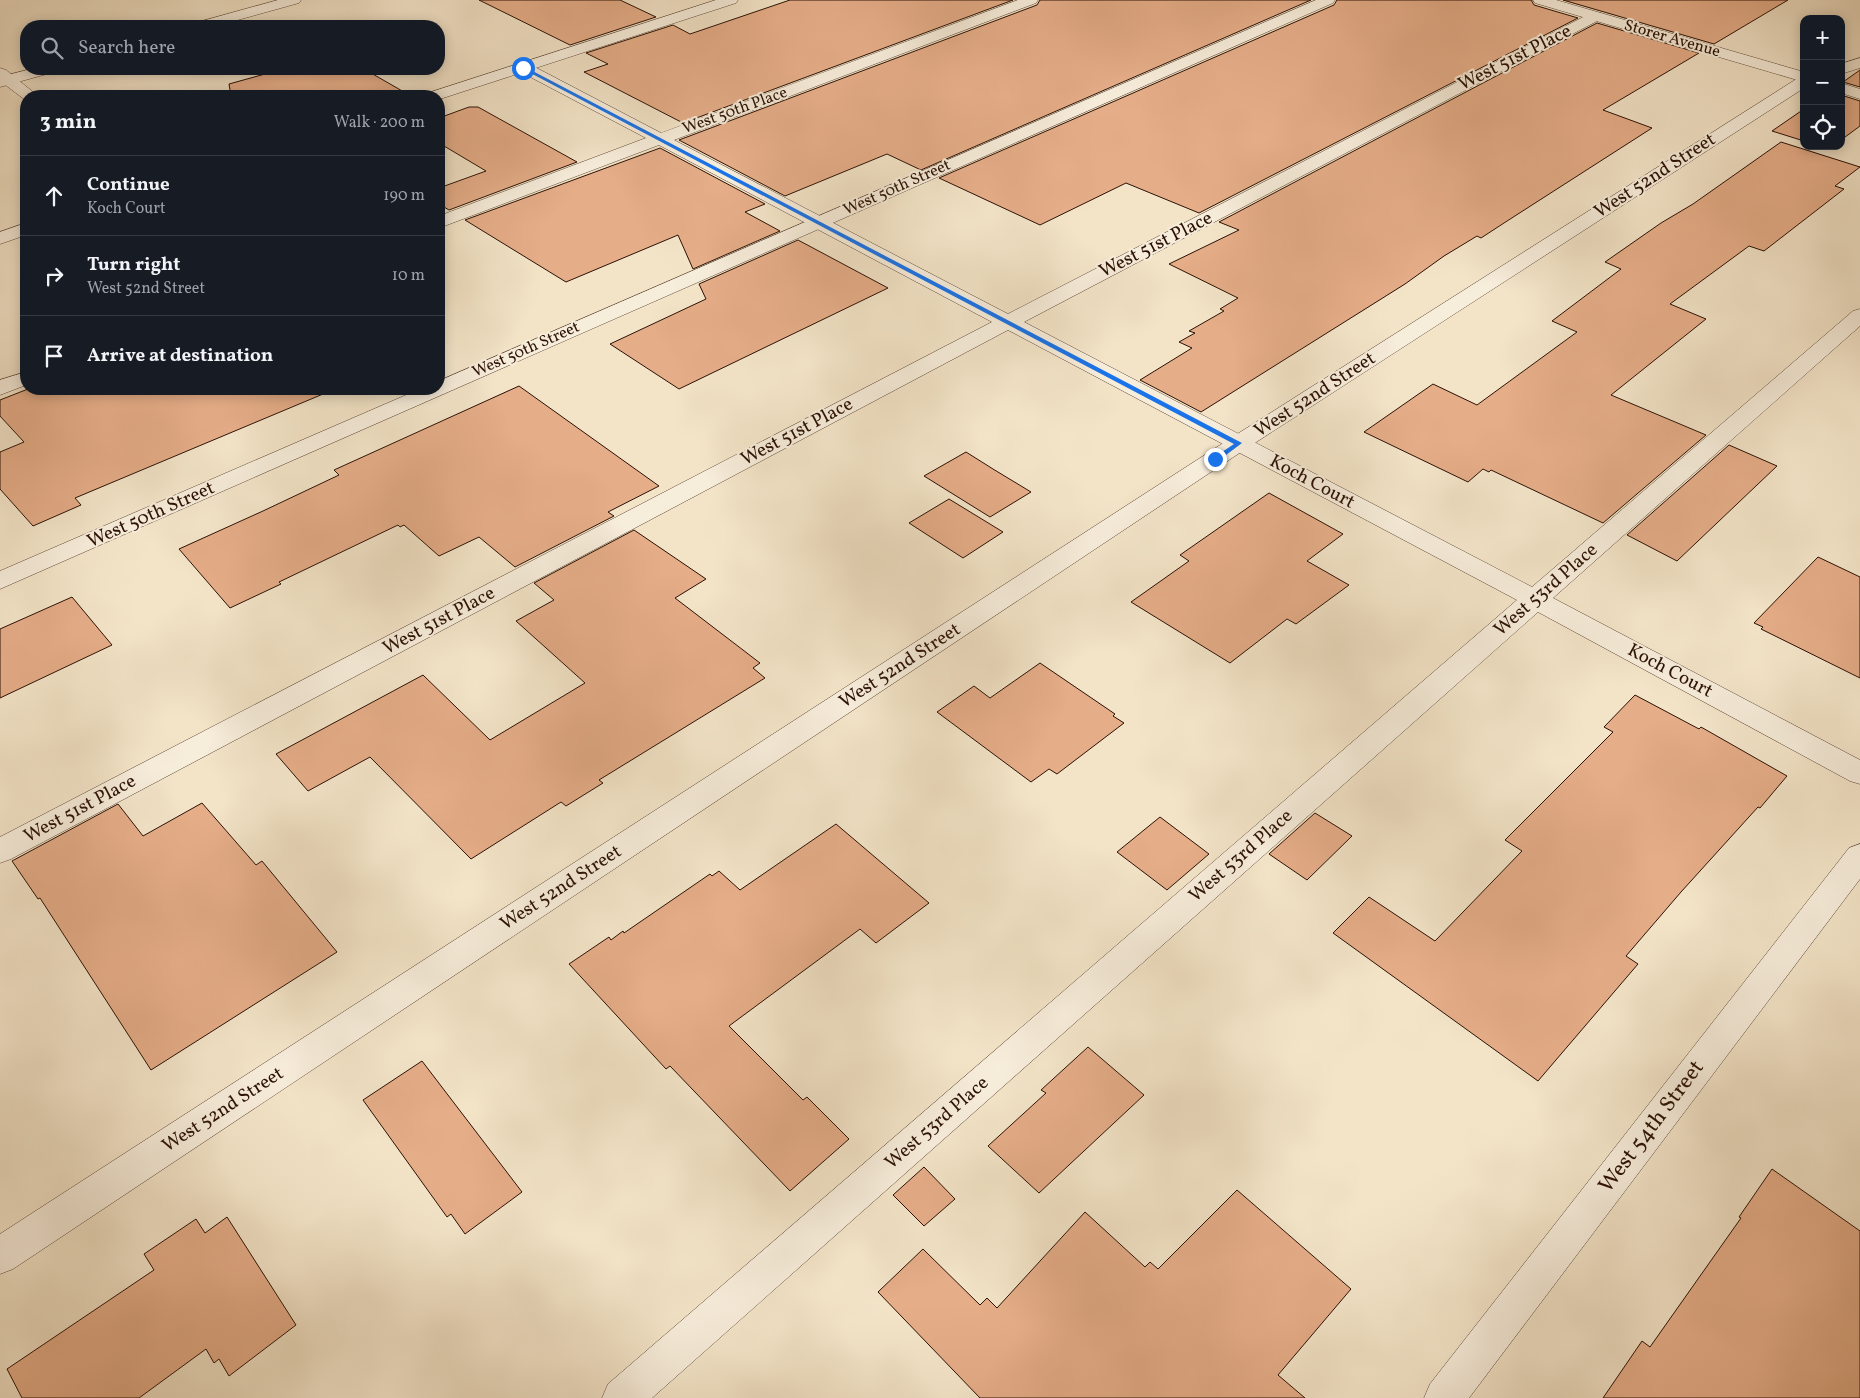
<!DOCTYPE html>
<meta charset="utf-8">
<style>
:root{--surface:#171b24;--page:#242831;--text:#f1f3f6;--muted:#9ea1a6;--line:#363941}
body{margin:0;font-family:Vollkorn,serif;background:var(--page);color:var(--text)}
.controls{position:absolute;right:15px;top:15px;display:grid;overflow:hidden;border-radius:10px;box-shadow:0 2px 12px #0003}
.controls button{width:45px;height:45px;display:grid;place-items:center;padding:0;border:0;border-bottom:1px solid var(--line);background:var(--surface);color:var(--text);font:25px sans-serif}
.stop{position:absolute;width:15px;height:15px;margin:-11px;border:4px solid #1a73e8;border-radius:50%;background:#fff}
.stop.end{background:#1a73e8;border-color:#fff;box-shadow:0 1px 5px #0008}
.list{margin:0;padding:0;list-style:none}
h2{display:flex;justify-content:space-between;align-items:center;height:65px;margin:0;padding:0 20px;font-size:21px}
h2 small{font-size:16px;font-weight:400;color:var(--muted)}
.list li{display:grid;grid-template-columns:32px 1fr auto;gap:15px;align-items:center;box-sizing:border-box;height:80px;padding:0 20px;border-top:1px solid var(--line)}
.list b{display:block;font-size:19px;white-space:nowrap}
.list p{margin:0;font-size:16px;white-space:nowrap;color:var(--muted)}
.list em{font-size:16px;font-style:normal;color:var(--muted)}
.icon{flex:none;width:28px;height:28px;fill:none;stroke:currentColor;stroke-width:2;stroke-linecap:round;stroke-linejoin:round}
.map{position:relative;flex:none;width:1860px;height:1398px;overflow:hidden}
.search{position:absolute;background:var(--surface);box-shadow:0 2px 12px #0003;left:20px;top:20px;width:425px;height:55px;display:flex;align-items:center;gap:12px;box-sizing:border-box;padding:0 18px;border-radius:20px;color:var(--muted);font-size:19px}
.panel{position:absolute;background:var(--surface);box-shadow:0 2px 12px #0003;left:20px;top:90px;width:425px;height:305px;border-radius:20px}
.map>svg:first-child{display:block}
.building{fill:#e5ad88;stroke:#2b1105}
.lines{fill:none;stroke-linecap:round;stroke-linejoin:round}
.service-casing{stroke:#5d4636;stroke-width:1}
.minor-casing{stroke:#5d4636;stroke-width:1}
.tertiary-casing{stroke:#5d4636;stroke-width:1}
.service{fill:#f7eddb;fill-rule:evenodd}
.minor{fill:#f7eddb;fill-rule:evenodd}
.tertiary{fill:#f7eddb;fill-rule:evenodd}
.route{fill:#1a73e8}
.labels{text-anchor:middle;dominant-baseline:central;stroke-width:4;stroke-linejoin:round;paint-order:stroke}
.far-street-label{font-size:16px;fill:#2b1105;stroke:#f7eddb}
.street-label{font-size:19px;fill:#2b1105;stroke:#f7eddb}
.near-street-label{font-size:22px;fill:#2b1105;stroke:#f7eddb}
</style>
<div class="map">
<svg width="1860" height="1398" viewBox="0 0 1860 1398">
<rect width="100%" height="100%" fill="#f3e4c8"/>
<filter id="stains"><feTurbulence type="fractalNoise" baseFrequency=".004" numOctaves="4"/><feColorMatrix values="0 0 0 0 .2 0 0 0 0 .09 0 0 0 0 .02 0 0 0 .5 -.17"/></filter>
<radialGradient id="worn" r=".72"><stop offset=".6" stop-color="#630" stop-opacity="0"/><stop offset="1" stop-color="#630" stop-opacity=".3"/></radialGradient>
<path class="building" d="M479 0H620L656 17 570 45Z
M790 0H1013L683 123 584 72 608 64 586 53 673 25 690 34Z
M1040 0H1311L921 170 887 154 785 196 679 140 1037 5Z
M1337 0H1531L1534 5 1578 18 1199 213 1126 183 1040 225 939 178 1334 5Z
M1563 0H1788L1714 44Z
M1597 23 1699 53 1603 110 1652 128 1504 223 1481 238 1477 236 1444 256 1405 284 1201 412 1140 380 1192 348 1179 342 1195 333 1189 331 1224 311 1220 309 1238 298 1169 264 1239 230 1219 222Z
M283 69H364L411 96H231L229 84Z
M1860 70V87L1843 82Z
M1841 95 1860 101V126L1841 140Z
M469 107H478L577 162 449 210 439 204V188L486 171 439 143V118Z
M1804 109V141L1772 131Z
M1781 142 1860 167 1835 186 1844 189 1764 251 1749 246 1670 304 1706 319 1611 395 1706 435 1603 523 1491 470 1489 472 1483 469 1468 482 1364 432 1433 384 1477 405 1577 332 1552 321 1621 269 1605 262 1661 223 1693 204Z
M660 148 765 204 745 212 780 231 693 269 678 235 566 282 465 220Z
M798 240 888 288 679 389 610 344 706 299 699 284Z
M519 386 659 486 608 512 614 516 515 567 479 537 439 556 404 525 400 527 398 525 279 582 281 584 230 608 179 549 263 511 339 475 334 470Z
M28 389H335L75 498 81 505 33 526 0 489V452L24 442 0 416V400Z
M1729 445 1777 466 1677 561 1627 535Z
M966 452 993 469 1031 492 990 517 924 476Z
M1269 493 1343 534 1307 561 1349 585 1296 624 1287 619 1230 663 1131 602 1189 561 1180 555Z
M949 499 1003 532 963 558 909 523Z
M634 530 706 579 675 598 760 663 753 668 765 678 599 780 603 783 566 806 561 802 471 859 370 757 308 791 276 754 423 675 490 740 585 683 516 621 554 600 534 583Z
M1818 557 1860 577V678L1761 629 1763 627 1754 623Z
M72 597 112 645 0 698V629Z
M1040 663 1115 714 1113 716 1124 723 1057 774 1049 769 1031 782 937 712 974 686 990 698Z
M1635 695 1699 729 1701 727 1787 776 1760 808 1758 807 1681 892 1626 956 1638 964 1538 1081 1333 933 1369 897 1435 941 1522 851 1505 840 1613 732 1604 727Z
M202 803 256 865 262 861 337 952 151 1070 40 898 38 899 12 861 118 804 143 836Z
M1315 813 1352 836 1307 880 1269 854Z
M1160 817 1209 854 1167 890 1117 852Z
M836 824 929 903 876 943 860 929 729 1026 803 1100 807 1097 849 1139 790 1191 670 1066 666 1069 569 964 609 937 611 940 623 931 624 933 710 874 712 876 719 871 740 890Z
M1088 1047 1144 1095 1039 1193 988 1146 1046 1093 1041 1090Z
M422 1061 522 1192 465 1234 451 1214 447 1217 363 1100Z
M924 1167 955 1199 924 1226 893 1195Z
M1772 1169 1860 1231V1398H1603L1642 1341 1650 1347 1741 1218 1739 1217Z
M1237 1190 1351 1289 1278 1375 1305 1398H980L878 1292 923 1249 980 1305 987 1298 997 1308 1085 1212 1145 1267 1150 1262 1158 1269Z
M227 1217 296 1325 229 1376 219 1359 214 1363 206 1349 139 1398H22L7 1369 154 1270 144 1254 196 1219 205 1233Z"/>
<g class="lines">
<g class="service-casing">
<path id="service" d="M278 0H301L299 3 216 26H192L195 23Z
M1018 0H1038L1036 3 674 140 1008 314 1591 13H1601L1603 16 1601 19 1024 322 1532 587 1853 311 1860 309V326L1553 598 1860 760V784L1850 781 1538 612 652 1398H602L608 1384 1517 600 1008 330 11 859 0 863V837L992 322 659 145 439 228V216L646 138 517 70 515 67 517 64H529L661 133Z
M31 69H56L54 72 0 87V77Z
M26 372V385L0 395V380Z"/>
</g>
<g class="minor-casing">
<path id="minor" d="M716 0H738L736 3 440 99 439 96H426L428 93Z
M1316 0H1335L1333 3 0 589V571L420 389H439V381Z
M1860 58V68L1841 74V64Z
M0 68 6 70 38 96H26V100L24 99 0 81Z
M1804 76V88L1247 448 13 1269 0 1274V1234L1231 438 1798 78Z
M26 223V235L0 244V232Z
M1860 844V879L1469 1398H1424L1430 1384 1849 848Z"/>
</g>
<g class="tertiary-casing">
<path id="tertiary" d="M1533 0H1556L1804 72V82L1535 3Z
M1841 83 1860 89V99L1841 93Z"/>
</g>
<use href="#service" class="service"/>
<use href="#minor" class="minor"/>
<use href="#tertiary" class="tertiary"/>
</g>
<path class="route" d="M521 68 525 67 1242 443 1218 461H1213V458L1234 444Z"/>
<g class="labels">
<g class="far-street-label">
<text transform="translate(1672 39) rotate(16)">Storer Avenue</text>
<text transform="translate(735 111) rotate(-20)">West 50th Place</text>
<text transform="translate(897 188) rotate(-24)">West 50th Street</text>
<text transform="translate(526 350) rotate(-24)">West 50th Street</text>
</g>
<g class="street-label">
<text transform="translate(1515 58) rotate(-27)">West 51st Place</text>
<text transform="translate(1655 176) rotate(-33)">West 52nd Street</text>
<text transform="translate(1156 245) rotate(-27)">West 51st Place</text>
<text transform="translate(1315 395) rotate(-33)">West 52nd Street</text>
<text transform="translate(797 432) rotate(-28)">West 51st Place</text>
<text transform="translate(1312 482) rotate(28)">Koch Court</text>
<text transform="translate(151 515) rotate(-24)">West 50th Street</text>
<text transform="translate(1546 590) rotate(-41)">West 53rd Place</text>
<text transform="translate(439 621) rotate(-28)">West 51st Place</text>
<text transform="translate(900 666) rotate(-33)">West 52nd Street</text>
<text transform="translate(1670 671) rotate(28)">Koch Court</text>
<text transform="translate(80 809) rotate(-28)">West 51st Place</text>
<text transform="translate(1241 856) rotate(-41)">West 53rd Place</text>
<text transform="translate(561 888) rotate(-33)">West 52nd Street</text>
<text transform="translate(223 1110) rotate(-33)">West 52nd Street</text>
<text transform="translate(937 1123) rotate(-41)">West 53rd Place</text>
</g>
<g class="near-street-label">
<text transform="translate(1652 1127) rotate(-53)">West 54th Street</text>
</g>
</g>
<rect width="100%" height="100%" filter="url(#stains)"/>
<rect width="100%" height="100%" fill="url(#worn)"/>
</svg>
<div class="controls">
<button>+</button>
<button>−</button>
<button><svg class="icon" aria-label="locate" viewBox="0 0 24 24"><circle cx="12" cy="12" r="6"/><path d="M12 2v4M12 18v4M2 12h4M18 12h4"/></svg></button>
</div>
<div class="stop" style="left:523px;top:68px"></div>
<div class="stop end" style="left:1215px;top:459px"></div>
<div class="search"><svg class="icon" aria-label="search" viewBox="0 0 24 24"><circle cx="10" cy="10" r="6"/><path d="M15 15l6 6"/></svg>Search here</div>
<section class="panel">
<h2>3 min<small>Walk · 200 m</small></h2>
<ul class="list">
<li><svg class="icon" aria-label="ahead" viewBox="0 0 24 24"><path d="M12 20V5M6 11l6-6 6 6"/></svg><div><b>Continue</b><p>Koch Court</p></div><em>190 m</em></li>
<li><svg class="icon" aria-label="right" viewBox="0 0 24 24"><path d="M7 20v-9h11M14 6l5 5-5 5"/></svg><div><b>Turn right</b><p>West 52nd Street</p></div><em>10 m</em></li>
<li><svg class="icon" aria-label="arrive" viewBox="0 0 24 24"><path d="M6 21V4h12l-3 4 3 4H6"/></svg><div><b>Arrive at destination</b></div></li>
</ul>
</section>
</div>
